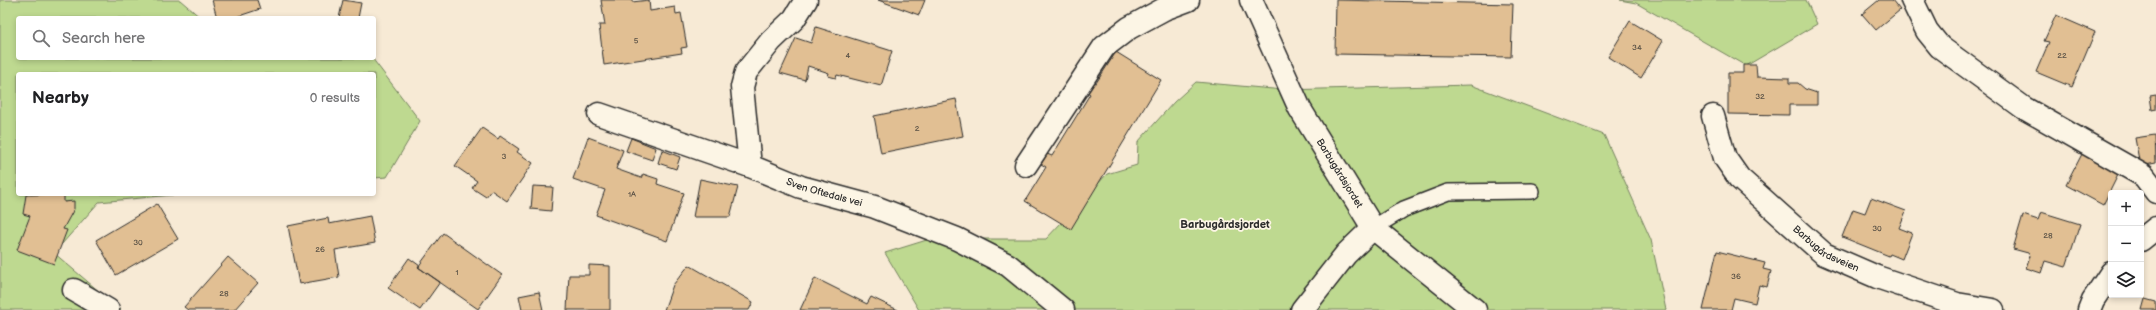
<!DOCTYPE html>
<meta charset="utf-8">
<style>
:root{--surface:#fff;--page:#f6f6f6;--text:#202124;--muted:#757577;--line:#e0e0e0}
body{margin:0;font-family:"Balsamiq Sans",sans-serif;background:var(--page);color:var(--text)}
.controls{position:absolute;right:12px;bottom:12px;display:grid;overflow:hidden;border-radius:4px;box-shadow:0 2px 6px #0003}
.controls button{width:36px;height:36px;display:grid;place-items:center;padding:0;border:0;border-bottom:1px solid var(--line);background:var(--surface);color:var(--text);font:20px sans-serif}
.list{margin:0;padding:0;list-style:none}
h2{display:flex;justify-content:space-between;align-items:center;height:52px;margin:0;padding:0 16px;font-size:17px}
h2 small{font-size:13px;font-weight:400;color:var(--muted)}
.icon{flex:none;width:22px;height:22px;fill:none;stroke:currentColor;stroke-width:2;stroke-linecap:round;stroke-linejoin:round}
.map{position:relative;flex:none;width:2156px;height:310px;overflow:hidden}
.search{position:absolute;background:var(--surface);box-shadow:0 2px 6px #0003;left:16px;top:16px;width:360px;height:44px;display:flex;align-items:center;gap:10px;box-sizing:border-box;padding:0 14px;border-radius:4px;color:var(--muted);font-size:15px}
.panel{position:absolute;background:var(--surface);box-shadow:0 2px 6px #0003;left:16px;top:72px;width:360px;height:124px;border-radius:4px}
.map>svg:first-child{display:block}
.green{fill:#bed990;stroke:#74825e}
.building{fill:#e1bf93;stroke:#2b2b2b}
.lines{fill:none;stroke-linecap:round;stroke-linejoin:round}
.lane-casing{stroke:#2b2b2b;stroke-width:18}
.street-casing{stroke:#2b2b2b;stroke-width:25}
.lane{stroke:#fcf5e5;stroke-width:15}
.street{stroke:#fcf5e5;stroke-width:22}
.labels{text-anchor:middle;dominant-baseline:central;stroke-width:3.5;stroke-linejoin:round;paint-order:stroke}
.number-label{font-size:8px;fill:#585045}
.street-label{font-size:10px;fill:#2b2b2b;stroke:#fcf5e5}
.neighbourhood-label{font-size:11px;font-weight:bold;fill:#2b2b2b;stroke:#fcf5e5}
</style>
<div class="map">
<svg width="2156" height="310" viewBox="0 0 2156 310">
<rect width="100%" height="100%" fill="#f7ead5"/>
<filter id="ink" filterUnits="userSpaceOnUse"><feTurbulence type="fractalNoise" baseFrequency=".025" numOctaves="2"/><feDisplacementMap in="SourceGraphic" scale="8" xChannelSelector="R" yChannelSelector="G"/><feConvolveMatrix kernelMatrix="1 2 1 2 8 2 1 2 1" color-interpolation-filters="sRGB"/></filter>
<g filter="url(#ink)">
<path class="green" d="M0 0H180L201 18H18V58H372L420 121 387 177 374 178V74H18V194H183L99 202 54 253 121 310H0Z
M1620 0H1806L1817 24 1746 66 1636 3Z
M1196 82 1284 90 1471 85 1604 135 1651 240 1666 310H919L885 253 930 239H1046L1107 174 1137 165 1138 142 1174 102Z"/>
<path class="building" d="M212 0H257L260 9 233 18H217Z
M343 0 361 3 358 18H339Z
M601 0H632V2L649 0 650 11 675 7 676 14 681 13 687 47 681 48 682 53 604 65 599 25H605Z
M878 0H925L919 15Z
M1336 0 1513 4 1511 57 1335 54Z
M1879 0H1892L1900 10 1876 30 1862 14Z
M2056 15 2095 32 2072 87 2036 72 2049 42 2044 41Z
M1630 21 1663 41 1641 78 1608 57Z
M816 27 892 51 881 86 837 75 836 78 828 76 829 73 808 66 805 80 780 73 796 38 811 43Z
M1116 52 1161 80 1071 229 1025 201 1046 167 1041 164 1047 154 1052 156 1090 94 1086 91 1092 81 1096 83Z
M1743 65H1756L1757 77 1789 78V83H1798L1805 89 1817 93V105H1789V115L1728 114V73H1743Z
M2156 95V109L2152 110 2150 96Z
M956 99 963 136 881 153 874 116Z
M482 128 498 139 500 136 519 149 517 152 533 163 507 201 491 190 486 197 472 188 477 181 455 166Z
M2155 135 2156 163 2140 166 2135 138Z
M588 137 623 150 616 169 641 178 643 174 658 179 657 184 684 193 667 241 596 215 605 190 573 179Z
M631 138 656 148 652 160 626 151Z
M662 150 680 157 676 169 658 163Z
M2082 154 2119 173 2103 205 2066 185Z
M700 179 738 187 730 217H693Z
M533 186 553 187 551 211 531 209Z
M64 194V202L74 201V209L63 229 67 230 54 264 17 250 30 216 23 214 26 195Z
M1871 198 1906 211 1899 228 1912 233 1902 259 1890 254 1889 256 1842 237 1853 209 1865 213Z
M157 204 178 239 116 275 96 240Z
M2041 212 2080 224 2066 267 2045 261 2041 273 2026 268 2030 256 2028 253 2013 249 2023 215 2038 220Z
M370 216 375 243 335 250 339 277 299 284 288 226 328 218 329 224Z
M443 233 502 275 478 309 418 267Z
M1717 251 1765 263 1763 269 1771 271 1767 287 1759 285 1755 303 1734 298 1731 310H1703Z
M228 257 258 283 234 310H188L184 307Z
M409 258 420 266 418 267 440 282 420 310 388 288Z
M589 265 610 266V310H567L569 275H589Z
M689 265 753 302 749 310H664L673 285Z
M815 278 867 304 871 297 898 310H800Z
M539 292 543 310H522L519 296Z
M2145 299 2156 302V310H2142Z"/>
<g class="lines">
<g class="lane-casing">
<path id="lane" d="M1373 228 1404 209 1448 192 1532 191"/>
</g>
<g class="street-casing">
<g id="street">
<path id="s1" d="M806 0 794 19 771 41 746 72 742 87 750 166 801 187 875 207 957 239 1008 265 1063 310"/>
<path id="s2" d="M1251 0 1300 109 1373 228 1475 310"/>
<path d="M1912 0 1927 31 1940 47 2024 108 2144 176 2156 192"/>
<path d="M599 114 750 166"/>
<path id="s3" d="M1713 116 1725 158 1739 178 1824 254 1877 277 1957 304 1993 310"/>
<path d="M1026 165 1104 47 1129 28 1164 9 1188 0"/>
<path d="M2141 240 2156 228"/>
<path d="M74 290 108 310"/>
<path d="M1302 310 1346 254 1373 228"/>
<path d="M2089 310 2093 300 2111 273"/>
</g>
</g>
<use href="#lane" class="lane"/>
<use href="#street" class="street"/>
</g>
</g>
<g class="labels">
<g class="number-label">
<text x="636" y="40">5</text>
<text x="1637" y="47">34</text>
<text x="848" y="55">4</text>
<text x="2062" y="55">22</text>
<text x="1760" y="96">32</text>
<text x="917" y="128">2</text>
<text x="504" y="156">3</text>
<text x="632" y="194">1A</text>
<text x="1877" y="228">30</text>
<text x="2048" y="235">28</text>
<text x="138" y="242">30</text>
<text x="320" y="249">26</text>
<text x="457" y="272">1</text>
<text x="1736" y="276">36</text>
<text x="224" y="293">28</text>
</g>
<g class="street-label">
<text stroke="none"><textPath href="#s2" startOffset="195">Barbugårdsjordet</textPath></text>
<text stroke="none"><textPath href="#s1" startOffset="268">Sven Oftedals vei</textPath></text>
<text stroke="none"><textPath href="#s3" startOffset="181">Barbugårdsveien</textPath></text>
</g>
<g class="neighbourhood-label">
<text x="1225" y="224">Barbugårdsjordet</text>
</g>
</g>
</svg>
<div class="controls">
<button>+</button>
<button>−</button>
<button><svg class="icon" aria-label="layers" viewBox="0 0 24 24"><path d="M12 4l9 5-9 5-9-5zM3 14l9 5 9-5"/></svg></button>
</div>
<div class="search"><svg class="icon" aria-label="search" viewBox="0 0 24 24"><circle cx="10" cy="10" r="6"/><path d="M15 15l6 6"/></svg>Search here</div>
<section class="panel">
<h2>Nearby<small>0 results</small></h2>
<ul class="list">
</ul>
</section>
</div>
